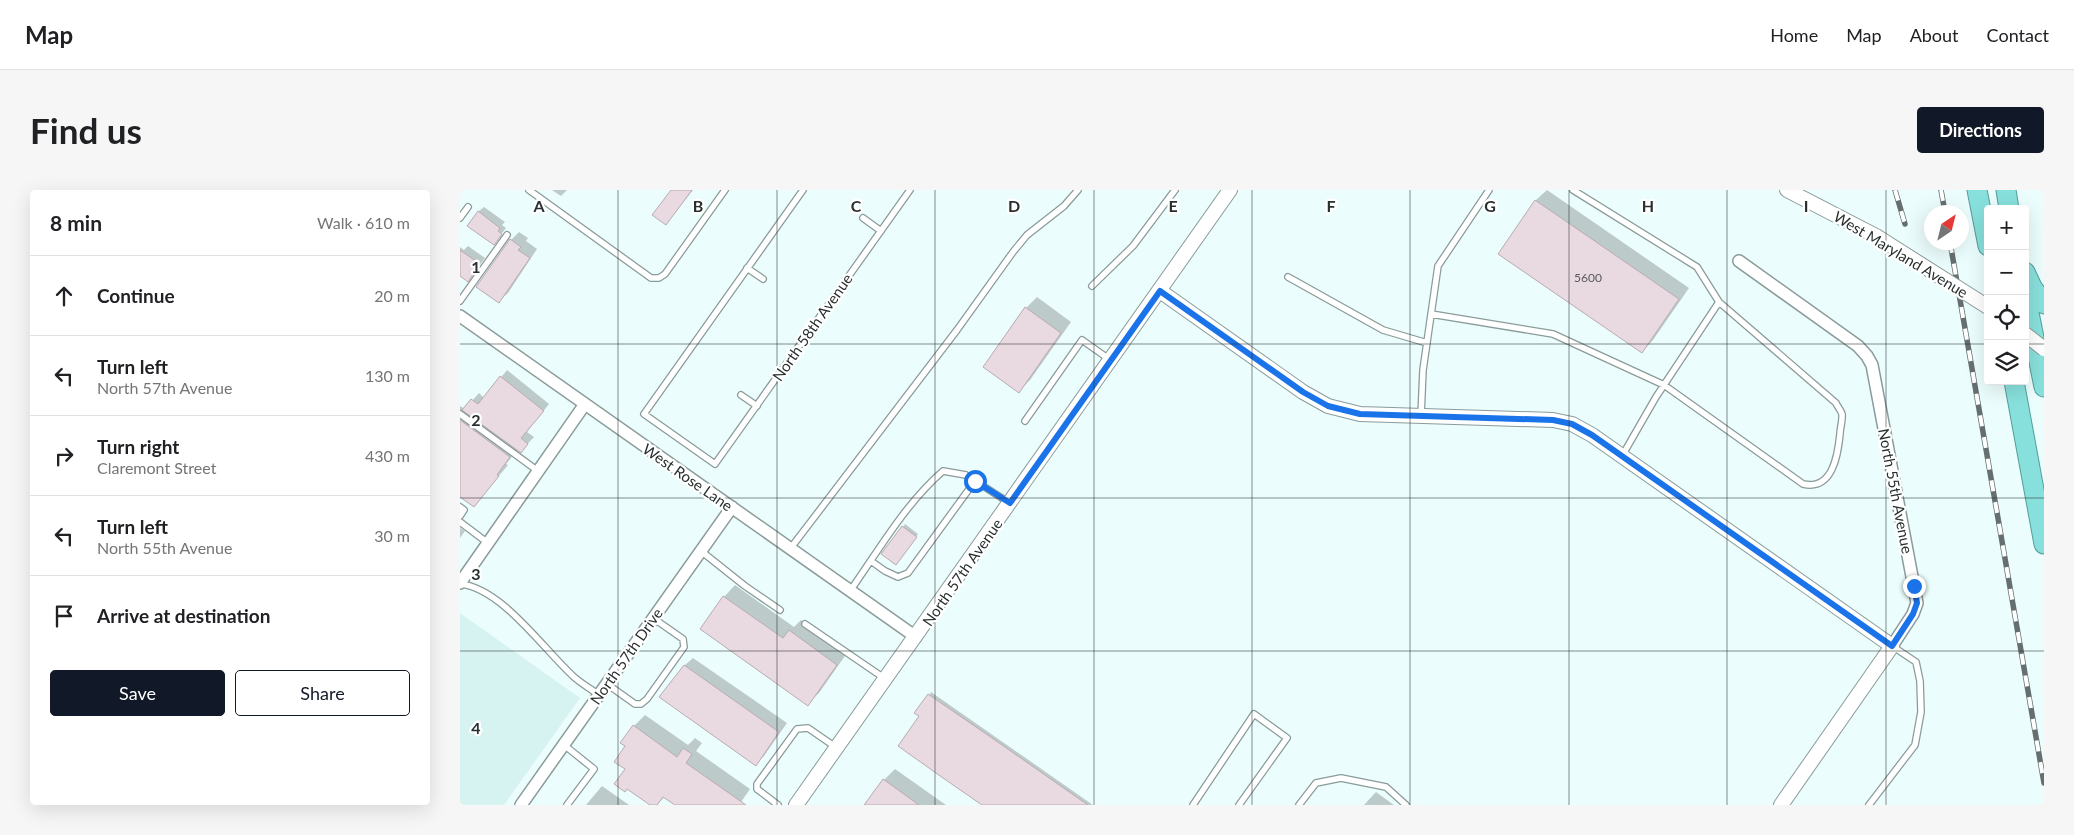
<!DOCTYPE html>
<meta charset="utf-8">
<style>
:root{--surface:#fff;--page:#f6f6f6;--text:#202124;--muted:#757577;--line:#e0e0e0;--accent:#111827}
body{margin:0;font-family:Lato,sans-serif;background:var(--page);color:var(--text)}
.controls{position:absolute;right:15px;top:15px;display:grid;overflow:hidden;border-radius:5px;box-shadow:0 5px 20px #0002}
.controls button{width:45px;height:45px;display:grid;place-items:center;padding:0;border:0;border-bottom:1px solid var(--line);background:var(--surface);color:var(--text);font:25px sans-serif}
.compass{position:absolute;left:1464px;top:15px;width:45px;height:45px;border-radius:50%;background:var(--surface);box-shadow:0 5px 20px #0002;rotate:35deg}
.stop{position:absolute;width:15px;height:15px;margin:-11px;border:4px solid #1a73e8;border-radius:50%;background:#fff}
.stop.end{background:#1a73e8;border-color:#fff;box-shadow:0 1px 5px #0008}
.list{margin:0;padding:0;list-style:none}
h2{display:flex;justify-content:space-between;align-items:center;height:65px;margin:0;padding:0 20px;font-size:21px}
h2 small{font-size:16px;font-weight:400;color:var(--muted)}
.list li{display:grid;grid-template-columns:32px 1fr auto;gap:15px;align-items:center;box-sizing:border-box;height:80px;padding:0 20px;border-top:1px solid var(--line)}
.list b{display:block;font-size:19px;white-space:nowrap}
.list p{margin:0;font-size:16px;white-space:nowrap;color:var(--muted)}
.list em{font-size:16px;font-style:normal;color:var(--muted)}
.actions{display:flex;gap:10px;padding:15px 20px}
.actions a{flex:1;padding:11px 0;border:1px solid var(--accent);border-radius:5px;text-align:center;font-size:18px;color:var(--accent)}
.actions .main{background:var(--accent);color:#fff}
.icon{flex:none;width:28px;height:28px;fill:none;stroke:currentColor;stroke-width:2;stroke-linecap:round;stroke-linejoin:round}
.map{position:relative;flex:none;width:1584px;height:615px;overflow:hidden;border-radius:5px}
header{display:flex;align-items:center;gap:30px;box-sizing:border-box;height:70px;padding:0 25px;background:var(--surface);border-bottom:1px solid var(--line)}
header strong{font-size:24px}
nav{display:flex;gap:28px;margin-inline-start:auto;font-size:18px}
.intro{display:flex;align-items:center;justify-content:space-between;box-sizing:border-box;height:120px;padding:0 30px}
h1{margin:0;font-size:35px}
.button{padding:12px 22px;border-radius:5px;background:var(--accent);color:#fff;font-size:18px;font-weight:700}
main{display:flex;gap:30px;padding:0 30px}
aside{flex:1;background:var(--surface);border-radius:5px;box-shadow:0 5px 20px #0002}
.map>svg:first-child{display:block}
.built{fill:#d7f3f1}
.shadow{fill:#0003}
.building{fill:#e9d9e0;stroke:#b9abb1}
.lines{fill:none;stroke-linecap:round;stroke-linejoin:round}
.service-casing{stroke:#8a9b9a;stroke-width:8}
.minor-casing{stroke:#8a9b9a;stroke-width:14}
.tertiary-casing{stroke:#8a9b9a;stroke-width:16}
.trunk-casing{stroke:#549d9a;stroke-width:21}
.service{stroke:#fff;stroke-width:5.5}
.minor{stroke:#fff;stroke-width:11}
.tertiary{stroke:#fff;stroke-width:14}
.trunk{stroke:#88e0dc;stroke-width:19}
.rail-casing{stroke:#656f6f;stroke-width:5.5}
.rail{stroke:#fff;stroke-width:4;stroke-dasharray:11;stroke-linecap:butt}
.tertiary-bridge-casing{stroke:#8a9b9a;stroke-width:16;stroke-linecap:butt}
.tertiary-bridge{stroke:#fff;stroke-width:14}
.route{stroke:#1a73e8;stroke-width:6}
.grid{fill:none;stroke:#282f2f;stroke-width:1;stroke-opacity:0.55}
.labels{text-anchor:middle;dominant-baseline:central;stroke-width:4.5;stroke-linejoin:round;paint-order:stroke}
.number-label{font-size:12px;fill:#585a5b}
.street-label{font-size:15px;fill:#282f2f;stroke:#fff}
.grid-label{font-size:16px;text-anchor:middle;font-weight:bold;fill:#282f2f;stroke:#fff;stroke-width:4.5;stroke-linejoin:round;paint-order:stroke}
</style>
<header>
<strong>Map</strong>
<nav><a>Home</a><a>Map</a><a>About</a><a>Contact</a></nav>
</header>
<div class="intro"><h1>Find us</h1><a class="button">Directions</a></div>
<main>
<aside>
<h2>8 min<small>Walk · 610 m</small></h2>
<ul class="list">
<li><svg class="icon" aria-label="ahead" viewBox="0 0 24 24"><path d="M12 20V5M6 11l6-6 6 6"/></svg><div><b>Continue</b></div><em>20 m</em></li>
<li><svg class="icon" aria-label="left" viewBox="0 0 24 24"><path d="M17 20v-9H6M10 6l-5 5 5 5"/></svg><div><b>Turn left</b><p>North 57th Avenue</p></div><em>130 m</em></li>
<li><svg class="icon" aria-label="right" viewBox="0 0 24 24"><path d="M7 20v-9h11M14 6l5 5-5 5"/></svg><div><b>Turn right</b><p>Claremont Street</p></div><em>430 m</em></li>
<li><svg class="icon" aria-label="left" viewBox="0 0 24 24"><path d="M17 20v-9H6M10 6l-5 5 5 5"/></svg><div><b>Turn left</b><p>North 55th Avenue</p></div><em>30 m</em></li>
<li><svg class="icon" aria-label="arrive" viewBox="0 0 24 24"><path d="M6 21V4h12l-3 4 3 4H6"/></svg><div><b>Arrive at destination</b></div></li>
</ul>
<div class="actions"><a class="main">Save</a><a>Share</a></div>
</aside>
<div class="map">
<svg width="1584" height="615" viewBox="0 0 1584 615">
<rect width="100%" height="100%" fill="#ebfdfc"/>
<path class="built" d="M0 423 120 508 44 615H0Z"/>
<path class="shadow" d="M92 0H107L101 6Z
M212 0H233L211 28Z
M1087 0 1229 98 1193 150 1182 162 1040 64 1076 10Z
M24 17 45 32 42 35 46 38 34 53 18 22Z
M59 42 68 48 66 51 77 59 48 103 39 111 51 50Z
M8 56 25 68 8 90 0 85V57L4 60Z
M577 107 611 132 570 190 559 201 566 118Z
M47 180 89 214 67 242 74 247 61 261 58 259 46 274 48 275 14 316 0 306V216L5 219 19 203 24 208Z
M445 334 458 344 439 371 443 337Z
M0 338 5 341 0 348Z
M275 395 334 437 341 430 387 463 359 503 347 514 241 439 264 407Z
M233 468 327 533 304 566 296 574 224 476Z
M471 502 633 615H524L461 526Z
M185 525 228 555 235 548 242 553 236 561 290 599 279 615H217L205 606 197 615H192L166 579 167 556 174 536Z
M435 579 486 615H406L424 590Z
M142 596 169 615H126Z
M916 602 934 615H904Z"/>
<path class="building" d="M211 0H232L206 35 192 25Z
M1075 10 1219 109 1182 163 1038 64Z
M18 21 40 38 38 41 42 44 34 55 7 36Z
M50 49 61 57 58 60 70 68 39 113 16 97Z
M0 60 20 74 8 92 0 86Z
M565 117 601 143 559 203 523 177Z
M40 186 84 221 61 248 68 254 61 263 2 220 11 209 18 214Z
M0 230 50 267 37 285 39 286 14 317 0 307Z
M442 336 457 347 436 375 421 364Z
M263 406 323 448 329 440 377 475 348 516 240 439Z
M224 475 319 542 296 576 199 507Z
M468 504 532 548 628 615H522L483 588 438 556 459 526 454 523Z
M173 535 217 567 223 558 232 564 226 573 286 615H215L203 607 197 615H190L167 599 165 602 154 594 165 579 154 572 165 556 160 553Z
M423 589 459 615H404Z"/>
<g class="lines">
<g class="service-casing">
<path id="service" d="M69 0 191 88H199L205 84 265 0
M343 0 184 224 255 274 450 0
M1113 0 1237 77 1259 112 1196 207 1162 266
M0 28 8 17
M403 28 421 41
M287 78 303 89
M828 87 923 140 967 153
M632 96 673 56 715 0
M0 111 47 45
M971 124 1093 144 1204 195 1343 294C1373 301 1378 264 1380 244 1380 238 1383 229 1382 224 1381 220 1377 216 1376 213L1259 112
M281 205 297 216
M0 224 78 281
M961 226 963 180 978 76 1029 0
M565 231 622 150 649 169
M0 317 4 320 0 326
M0 332 28 353
M330 359 497 140 553 62 567 45 604 16 618 0
M241 361 285 396 320 420
M411 371 425 381 438 387 448 383 515 291
M0 394C42 398 84 460 114 487 122 494 131 499 139 505
M390 401C419 360 445 314 483 281L506 285 548 312
M345 434 424 488
M147 494 175 514H181L187 509 224 457 223 449 193 428
M104 555 134 579 107 615
M318 615 297 599V594L337 539 348 538 377 558
M733 615 794 524 827 548 779 615
M839 615 856 593 881 588 926 597 946 615
M1409 615 1455 555 1461 522 1460 491 1456 472 1432 456"/>
</g>
<g class="minor-casing">
<path id="minor" d="M1279 71 1398 156 1407 166 1412 175 1457 413 1453 424 1432 456
M0 126 456 447
M0 393 125 214
M61 615 272 317"/>
</g>
<g class="tertiary-casing">
<path id="tertiary" d="M1327 0 1416 46
M700 101 843 202 868 216 900 224 1093 230 1112 234 1132 245 1432 456 1321 615
M336 615 770 0"/>
</g>
<g class="trunk-casing">
<path id="trunk" d="M1517 0 1528 56
M1546 0 1549 19
M1565 82 1572 97 1584 114
M1565 103 1584 197
M1554 191 1584 354"/>
</g>
<use href="#service" class="service"/>
<use href="#minor" class="minor"/>
<use href="#tertiary" class="tertiary"/>
<use href="#trunk" class="trunk"/>
<g class="rail-casing">
<path id="rail" d="M1435 0 1445 34
M1481 0 1485 22
M1490 52 1584 593"/>
</g>
<use href="#rail" class="rail"/>
<g class="tertiary-bridge-casing">
<path id="tertiary-bridge" d="M1416 46 1528 117
M1565 144 1584 159"/>
</g>
<use href="#tertiary-bridge" class="tertiary-bridge"/>
</g>
<g class="lines">
<path class="route" d="M515 291 550 313 700 101 843 202 868 216 900 224 1093 230 1112 234 1132 245 1432 456 1453 424 1457 413 1454 396"/>
</g>
<path class="grid" d="M158 0V615M317 0V615M475 0V615M634 0V615M792 0V615M950 0V615M1109 0V615M1267 0V615M1426 0V615M0 154H1528M1565 154H1584M0 308H1584M0 461H1584"/>
<g class="labels">
<g class="number-label">
<text x="1128" y="87">5600</text>
</g>
<g class="street-label">
<text transform="translate(1441 64) rotate(31)">West Maryland Avenue</text>
<text transform="translate(352 137) rotate(-55)">North 58th Avenue</text>
<text transform="translate(228 287) rotate(35)">West Rose Lane</text>
<text transform="translate(1436 301) rotate(79)">North 55th Avenue</text>
<text transform="translate(502 382) rotate(-55)">North 57th Avenue</text>
<text transform="translate(166 466) rotate(-55)">North 57th Drive</text>
</g>
</g>
<g class="grid-label">
<text x="79" y="22">A</text>
<text x="238" y="22">B</text>
<text x="396" y="22">C</text>
<text x="554" y="22">D</text>
<text x="713" y="22">E</text>
<text x="871" y="22">F</text>
<text x="1030" y="22">G</text>
<text x="1188" y="22">H</text>
<text x="1346" y="22">I</text>
<text x="16" y="83">1</text>
<text x="16" y="236">2</text>
<text x="16" y="390">3</text>
<text x="16" y="544">4</text>
</g>
</svg>
<div class="controls">
<button>+</button>
<button>−</button>
<button><svg class="icon" aria-label="locate" viewBox="0 0 24 24"><circle cx="12" cy="12" r="6"/><path d="M12 2v4M12 18v4M2 12h4M18 12h4"/></svg></button>
<button><svg class="icon" aria-label="layers" viewBox="0 0 24 24"><path d="M12 4l9 5-9 5-9-5zM3 14l9 5 9-5"/></svg></button>
</div>
<svg class="compass" viewBox="-18 -18 36 36"><path d="M0-13l5 13h-10z" fill="#e53935"/><path d="M0 13l5-13h-10z" fill="#757577"/></svg>
<div class="stop" style="left:515px;top:291px"></div>
<div class="stop end" style="left:1454px;top:396px"></div>
</div>
</main>
